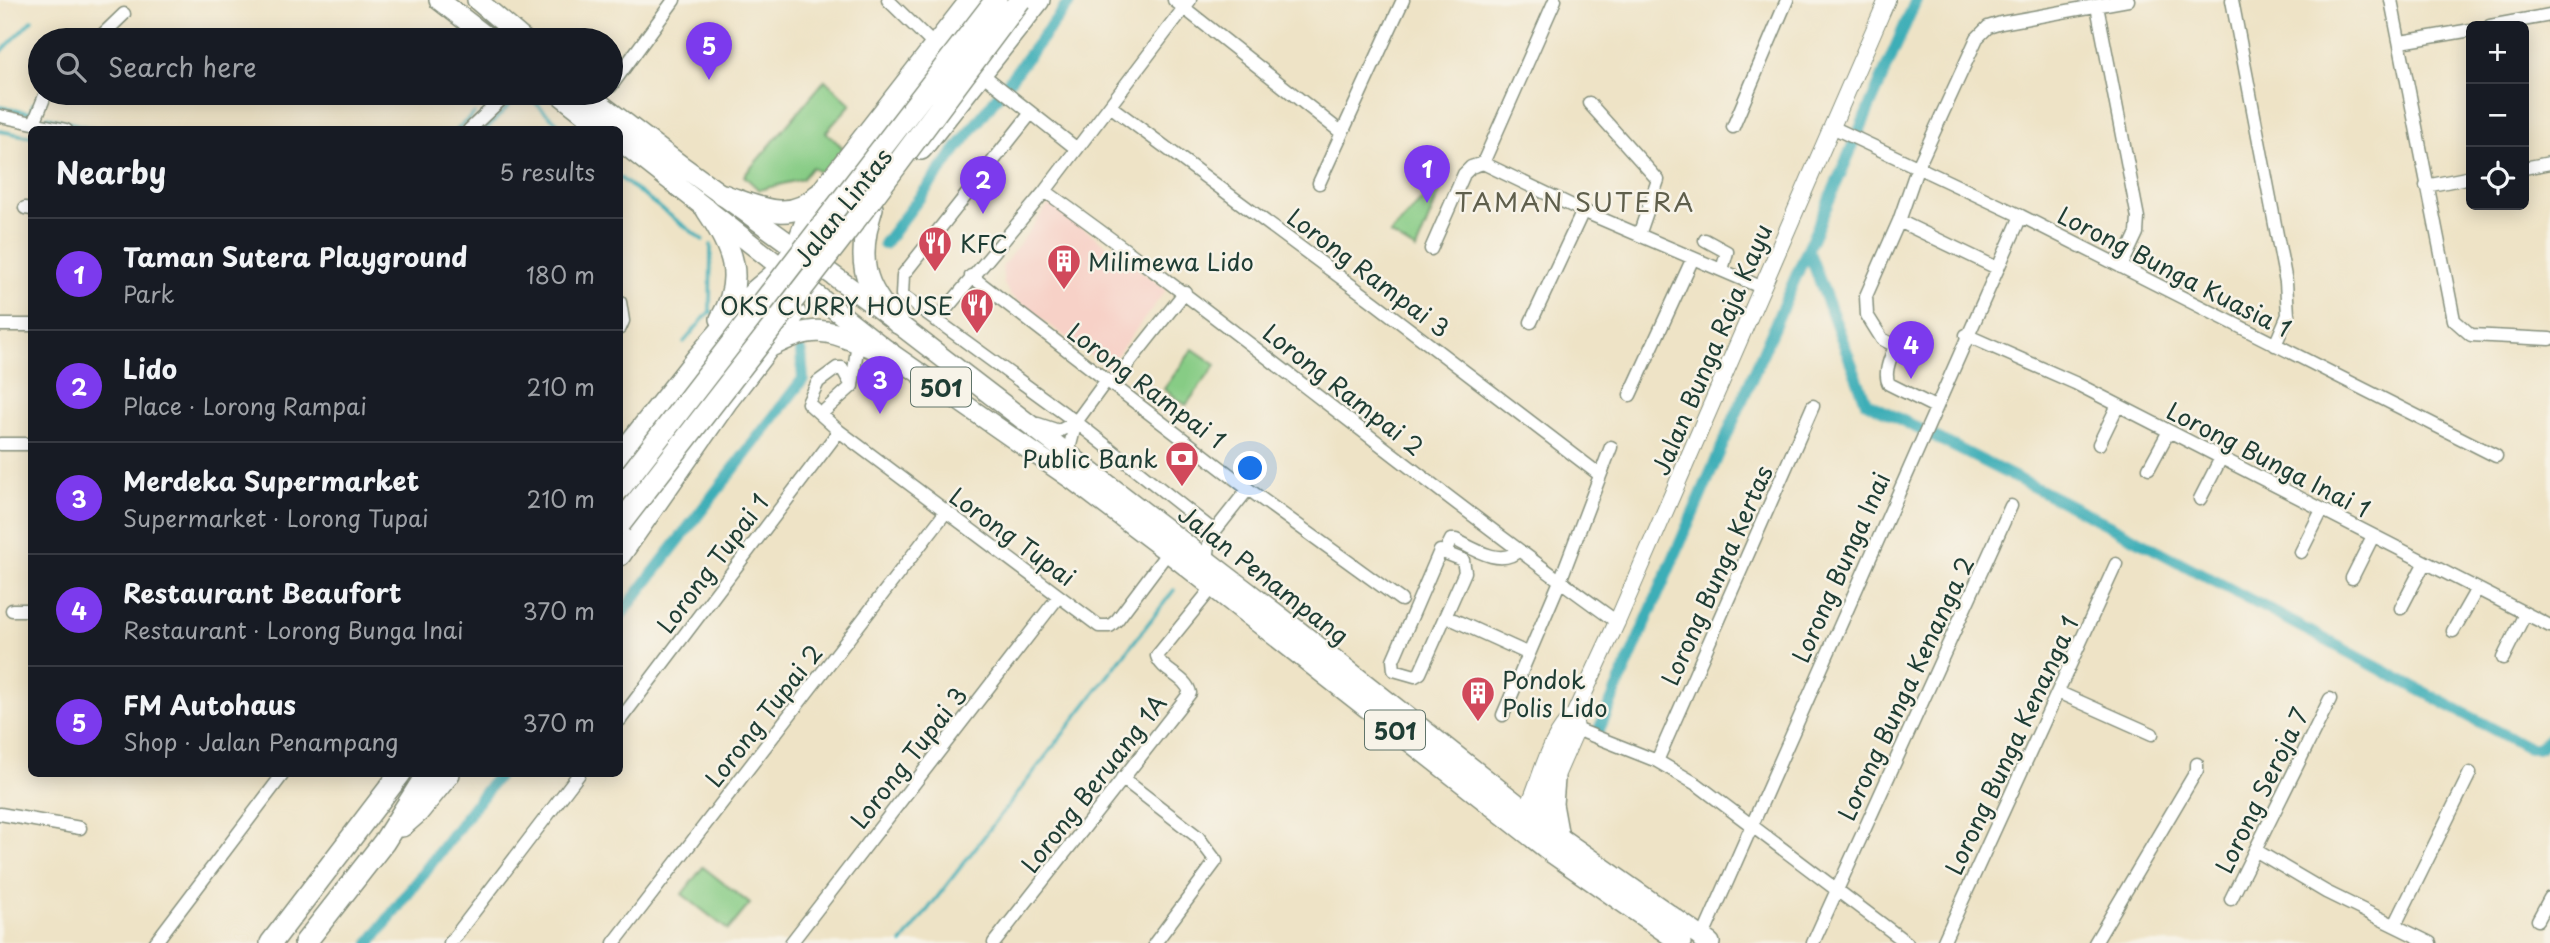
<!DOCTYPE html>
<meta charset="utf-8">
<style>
:root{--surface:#171b24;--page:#242831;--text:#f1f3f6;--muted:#9ea1a6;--line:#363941;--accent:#7c3aed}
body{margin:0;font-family:"Playpen Sans",sans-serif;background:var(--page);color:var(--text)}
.controls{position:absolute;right:21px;top:21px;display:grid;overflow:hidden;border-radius:10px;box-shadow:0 4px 18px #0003}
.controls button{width:63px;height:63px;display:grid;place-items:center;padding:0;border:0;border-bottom:2px solid var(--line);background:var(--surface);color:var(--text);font:35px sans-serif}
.you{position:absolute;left:1251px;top:469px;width:24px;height:24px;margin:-18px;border:5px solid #fff;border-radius:50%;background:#1a73e8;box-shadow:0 0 0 10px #1a73e833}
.badge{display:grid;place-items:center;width:46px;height:46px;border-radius:50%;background:var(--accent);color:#fff;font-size:23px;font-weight:700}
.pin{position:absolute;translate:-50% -58px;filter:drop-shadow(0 2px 4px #0008)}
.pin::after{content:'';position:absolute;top:37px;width:24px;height:21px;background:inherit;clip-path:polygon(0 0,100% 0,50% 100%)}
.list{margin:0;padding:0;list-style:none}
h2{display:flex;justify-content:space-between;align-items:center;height:91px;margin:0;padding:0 28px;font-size:30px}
h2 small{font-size:23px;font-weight:400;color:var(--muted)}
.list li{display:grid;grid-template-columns:46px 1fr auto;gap:21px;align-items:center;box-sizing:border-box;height:112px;padding:0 28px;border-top:2px solid var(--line)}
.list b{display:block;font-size:26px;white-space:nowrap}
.list p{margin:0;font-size:23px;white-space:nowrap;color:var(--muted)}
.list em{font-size:23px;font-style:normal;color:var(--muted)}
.icon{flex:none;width:38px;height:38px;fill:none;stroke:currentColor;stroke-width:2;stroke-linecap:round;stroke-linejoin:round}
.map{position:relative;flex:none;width:2550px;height:943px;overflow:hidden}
.search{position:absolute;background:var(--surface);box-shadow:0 4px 18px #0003;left:28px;top:28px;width:595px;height:77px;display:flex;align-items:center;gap:18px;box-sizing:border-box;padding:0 24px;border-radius:38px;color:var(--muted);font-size:26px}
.panel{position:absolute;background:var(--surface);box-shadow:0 4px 18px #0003;left:28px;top:126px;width:595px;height:651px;border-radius:10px}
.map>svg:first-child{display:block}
.built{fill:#f7d1c7}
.green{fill:#87cc85;stroke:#53845c;stroke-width:2}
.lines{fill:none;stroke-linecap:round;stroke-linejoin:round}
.stream{stroke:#3eaeb7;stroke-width:3.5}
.canal{stroke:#3eaeb7;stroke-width:12}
.minor-casing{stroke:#86907d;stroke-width:15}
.tertiary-casing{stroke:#86907d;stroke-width:18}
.primary-casing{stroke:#86907d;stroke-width:22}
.trunk-casing{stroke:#86907d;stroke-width:24}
.minor{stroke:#fff;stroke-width:12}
.tertiary{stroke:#fff;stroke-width:16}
.primary{stroke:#fff;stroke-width:19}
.trunk{stroke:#fff;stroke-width:21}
.trunk-bridge-casing{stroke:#86907d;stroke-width:24;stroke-linecap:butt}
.trunk-bridge{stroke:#fff;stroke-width:21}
.labels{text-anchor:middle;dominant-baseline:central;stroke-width:5;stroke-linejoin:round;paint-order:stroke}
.shield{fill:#f7f3e8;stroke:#60746a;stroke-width:2}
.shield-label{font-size:23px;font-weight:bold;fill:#1f3d34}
.street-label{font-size:24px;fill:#1f3d34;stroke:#f7f3e8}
.poi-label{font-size:24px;fill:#1f3d34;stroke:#f7f3e8;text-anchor:start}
.neighbourhood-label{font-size:26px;letter-spacing:2px;fill:#5f5f4c;stroke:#f7f3e8}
</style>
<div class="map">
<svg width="2550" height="943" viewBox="0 0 2550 943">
<rect width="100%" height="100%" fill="#f7f3e8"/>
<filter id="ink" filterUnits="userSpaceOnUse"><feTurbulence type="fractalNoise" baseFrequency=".0143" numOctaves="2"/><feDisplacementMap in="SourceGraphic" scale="14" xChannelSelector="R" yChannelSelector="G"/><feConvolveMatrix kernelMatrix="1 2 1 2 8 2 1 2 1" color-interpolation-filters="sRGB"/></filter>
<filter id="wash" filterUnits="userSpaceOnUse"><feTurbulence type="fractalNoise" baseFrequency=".00686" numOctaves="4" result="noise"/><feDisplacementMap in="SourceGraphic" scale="28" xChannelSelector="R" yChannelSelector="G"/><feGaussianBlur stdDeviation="1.57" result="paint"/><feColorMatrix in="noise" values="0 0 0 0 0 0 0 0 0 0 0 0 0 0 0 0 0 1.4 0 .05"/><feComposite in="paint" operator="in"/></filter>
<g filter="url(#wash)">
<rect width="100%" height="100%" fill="#eee3c6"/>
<path class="built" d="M1050 203 1166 290 1107 368 1010 295 1004 284 1002 267Z"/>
<path class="green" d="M825 80 851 104 826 132 846 151 824 175 812 167 802 179 759 190 744 176Z
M1448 172 1416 250 1390 234Z
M1193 349 1216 365 1186 405 1164 389Z
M703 867 750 904 728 930 682 894Z"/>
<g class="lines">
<path class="stream" d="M461 33 469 40
M0 53 32 20
M489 97 493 93
M0 107 30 113 33 104
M47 117 99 130
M456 130 474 114
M485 130 514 101 531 99 565 130
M0 131 32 137
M620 178 703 240
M711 245 710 311 714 314
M684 342 710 311
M902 943 1174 590"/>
<path class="canal" d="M884 244 1071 0
M1808 250 1866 402 2115 528 2529 748H2538L2550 739
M620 616 803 379 801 352
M1598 732 1916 0
M370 943 499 774"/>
</g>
</g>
<g filter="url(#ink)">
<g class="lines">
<g class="minor-casing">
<path id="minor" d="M888 0 935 46
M1174 0 1342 133
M2232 0 2286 282 2288 315 2275 345
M2391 0 2454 320 2471 335 2550 339
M2097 6 2138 218 2137 233 2121 267
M2490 26 2550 15
M97 40 124 14
M2401 42 2471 30
M982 74 1077 149
M611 86 674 0
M1589 103 1658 180 1639 235
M1110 106 1375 303 1600 475
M1031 113 903 275 902 295 1076 422 1215 532
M0 116 66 130
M34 123 46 93
M1733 127 1787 0
M1832 127 2021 216 2496 456
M469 130 508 93
M1483 163 1555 0
M2524 168 2550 163
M1319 183 1403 0
M2426 186 2471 177
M1045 191C1239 330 1423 483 1617 622
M25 208 32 209
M1899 221 1997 268
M1705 240 1727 252 1722 270
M1431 249 1464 174 1471 167 1483 163 1583 211 1763 288
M971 276 1248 489 1401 600
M620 302 623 321 620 328
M936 321 1045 191 1190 0
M1531 322 1583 211
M0 325H32
M1966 335 2075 383 2550 626
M1112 384 1185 292
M852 386 842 368H837L818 382 808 403 839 431 1099 626H1110L1117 620 1168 552
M1630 395 1693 258
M1935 407 1889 384C1883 373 1891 357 1895 346L1882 339 1867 315 1866 296 1899 221 1917 169 1977 38 1988 27 2001 23 2128 0
M822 413 852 386 858 341
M1038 424 1059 431 1076 422
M0 444H32
M2099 444 2118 405
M1068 453 1076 422 1106 381
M2149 468 2169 431
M2200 499 2221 458
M1440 551 1463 560 1465 572 1420 673 1415 676 1394 670 1393 660Z
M1445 552 1451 540H1456C1475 550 1502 567 1519 550
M2301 552 2322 510
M1207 561 1210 537 1248 489
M2352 578 2373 536
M2401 608 2425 562
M12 610H32
M1454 620 1529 654
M2453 631 2477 589
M2503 658 2525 614
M2060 693 2152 734
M1503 715 1560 581 1611 447
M620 720 839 431
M1571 727 1657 761 1698 785 1907 943
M1657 761 1813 406
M1122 778 1198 837 1216 861 1155 943
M0 814 80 828
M2255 850 2326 892 2430 943
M2231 899 2330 699
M2538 920 2550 898
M2395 925 2470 773
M155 943 283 774
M450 943 579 774
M614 943 945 513
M791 943 1059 596
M994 943 1190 693C1186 676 1162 672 1157 656L1212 588
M1700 943 2021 216
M1813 943 2011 506
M1943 943 2116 564
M2095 943 2197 770V764"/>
</g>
<g class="tertiary-casing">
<path id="tertiary" d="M1521 821C1541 788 1544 742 1574 715L1617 622 1887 0
M1532 831 1576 730 1574 715"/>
</g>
<g class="primary-casing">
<path id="primary" d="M439 0 491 40
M477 0 524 40
M558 93 605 130
M586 93 682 166 870 302 1291 625 1559 837 1710 943
M620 141 889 352 1073 480 1168 552 1553 854 1681 943
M1555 779 1553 804 1559 837"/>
</g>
<g class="trunk-casing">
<path id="trunk" d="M921 149 1039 0
M723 195C755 206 790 225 818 195
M872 208C857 257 861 286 898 323
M707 210C732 247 746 278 721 319
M773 345C828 316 838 340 889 352
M620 456 698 357 755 291 781 269 796 248 807 219 823 190 971 0
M620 555 727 401 795 313
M402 826 418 812 449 774
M271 943 400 774
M305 943 384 842 427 774"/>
</g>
<use href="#minor" class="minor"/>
<use href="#tertiary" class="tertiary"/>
<use href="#primary" class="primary"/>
<use href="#trunk" class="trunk"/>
<g class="trunk-bridge-casing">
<path id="trunk-bridge" d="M620 488 996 0
M620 524 873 197 1020 0"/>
</g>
<use href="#trunk-bridge" class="trunk-bridge"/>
</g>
</g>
<defs>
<g id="restaurant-pin" transform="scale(1.75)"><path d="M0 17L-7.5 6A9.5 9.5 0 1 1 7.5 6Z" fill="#d1495b" stroke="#f7f3e8"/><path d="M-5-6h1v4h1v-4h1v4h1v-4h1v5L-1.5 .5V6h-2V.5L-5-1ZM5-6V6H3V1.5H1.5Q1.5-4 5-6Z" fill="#fff"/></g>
<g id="building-pin" transform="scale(1.75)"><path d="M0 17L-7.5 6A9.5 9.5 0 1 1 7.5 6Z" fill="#d1495b" stroke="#f7f3e8"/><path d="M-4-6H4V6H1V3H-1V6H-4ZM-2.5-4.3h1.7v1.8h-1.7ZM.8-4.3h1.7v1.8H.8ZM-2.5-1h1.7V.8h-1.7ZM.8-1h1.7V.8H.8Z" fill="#fff"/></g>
<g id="bank-pin" transform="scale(1.75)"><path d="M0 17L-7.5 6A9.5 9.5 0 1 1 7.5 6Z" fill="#d1495b" stroke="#f7f3e8"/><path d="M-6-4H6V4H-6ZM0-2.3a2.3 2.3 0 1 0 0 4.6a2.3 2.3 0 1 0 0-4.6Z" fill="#fff"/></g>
</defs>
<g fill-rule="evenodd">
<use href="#restaurant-pin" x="935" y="243"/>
<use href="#building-pin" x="1064" y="261"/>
<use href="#restaurant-pin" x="977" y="305"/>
<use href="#bank-pin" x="1182" y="458"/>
<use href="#building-pin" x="1478" y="693"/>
</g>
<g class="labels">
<g class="shield">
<rect x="911" y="367.5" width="60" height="39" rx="5"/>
<rect x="1365" y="710.5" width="60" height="39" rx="5"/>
</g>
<g class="shield-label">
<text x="941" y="387">501</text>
<text x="1395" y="730">501</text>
</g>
<g class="street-label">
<text transform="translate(842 207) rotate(-52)">Jalan Lintas</text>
<text transform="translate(2175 271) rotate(27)">Lorong Bunga Kuasia 1</text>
<text transform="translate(1369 272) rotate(37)">Lorong Rampai 3</text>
<text transform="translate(1711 349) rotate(-67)">Jalan Bunga Raja Kayu</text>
<text transform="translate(1147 385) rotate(37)">Lorong Rampai 1</text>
<text transform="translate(1344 389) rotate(38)">Lorong Rampai 2</text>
<text transform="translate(2269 459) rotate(27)">Lorong Bunga Inai 1</text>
<text transform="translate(1013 536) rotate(36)">Lorong Tupai</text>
<text transform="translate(712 563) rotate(-53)">Lorong Tupai 1</text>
<text transform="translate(1840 567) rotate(-66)">Lorong Bunga Inai</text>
<text transform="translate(1264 574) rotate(38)">Jalan Penampang</text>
<text transform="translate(1716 575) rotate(-66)">Lorong Bunga Kertas</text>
<text transform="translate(1905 688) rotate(-65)">Lorong Bunga Kenanga 2</text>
<text transform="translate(763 715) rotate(-52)">Lorong Tupai 2</text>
<text transform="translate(2011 745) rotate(-65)">Lorong Bunga Kenanga 1</text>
<text transform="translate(908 757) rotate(-52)">Lorong Tupai 3</text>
<text transform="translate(1093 783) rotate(-52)">Lorong Beruang 1A</text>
<text transform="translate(2261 790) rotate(-64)">Lorong Seroja 7</text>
</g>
<g class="poi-label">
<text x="960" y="243">KFC</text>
<text x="1088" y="261">Milimewa Lido</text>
<text x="953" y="305" text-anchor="end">OKS CURRY HOUSE</text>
<text x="1158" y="458" text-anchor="end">Public Bank</text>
<text x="1502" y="679">Pondok<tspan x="1502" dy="28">Polis Lido</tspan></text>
</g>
<g class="neighbourhood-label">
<text x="1575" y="201">TAMAN SUTERA</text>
</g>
</g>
</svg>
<div class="controls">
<button>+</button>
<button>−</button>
<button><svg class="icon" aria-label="locate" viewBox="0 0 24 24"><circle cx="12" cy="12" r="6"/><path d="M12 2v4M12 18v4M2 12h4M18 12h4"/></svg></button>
</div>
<div class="you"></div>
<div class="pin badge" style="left:1427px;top:203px">1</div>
<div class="pin badge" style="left:983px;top:214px">2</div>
<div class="pin badge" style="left:880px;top:414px">3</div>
<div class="pin badge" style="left:1911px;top:379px">4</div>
<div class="pin badge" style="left:709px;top:80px">5</div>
<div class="search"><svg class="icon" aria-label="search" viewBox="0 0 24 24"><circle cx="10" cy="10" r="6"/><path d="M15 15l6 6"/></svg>Search here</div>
<section class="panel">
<h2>Nearby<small>5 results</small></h2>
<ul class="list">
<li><span class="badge">1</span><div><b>Taman Sutera Playground</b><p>Park</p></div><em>180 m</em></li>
<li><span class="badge">2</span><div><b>Lido</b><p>Place · Lorong Rampai</p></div><em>210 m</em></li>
<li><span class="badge">3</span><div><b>Merdeka Supermarket</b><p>Supermarket · Lorong Tupai</p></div><em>210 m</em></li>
<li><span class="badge">4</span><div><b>Restaurant Beaufort</b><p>Restaurant · Lorong Bunga Inai</p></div><em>370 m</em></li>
<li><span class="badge">5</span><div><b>FM Autohaus</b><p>Shop · Jalan Penampang</p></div><em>370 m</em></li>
</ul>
</section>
</div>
